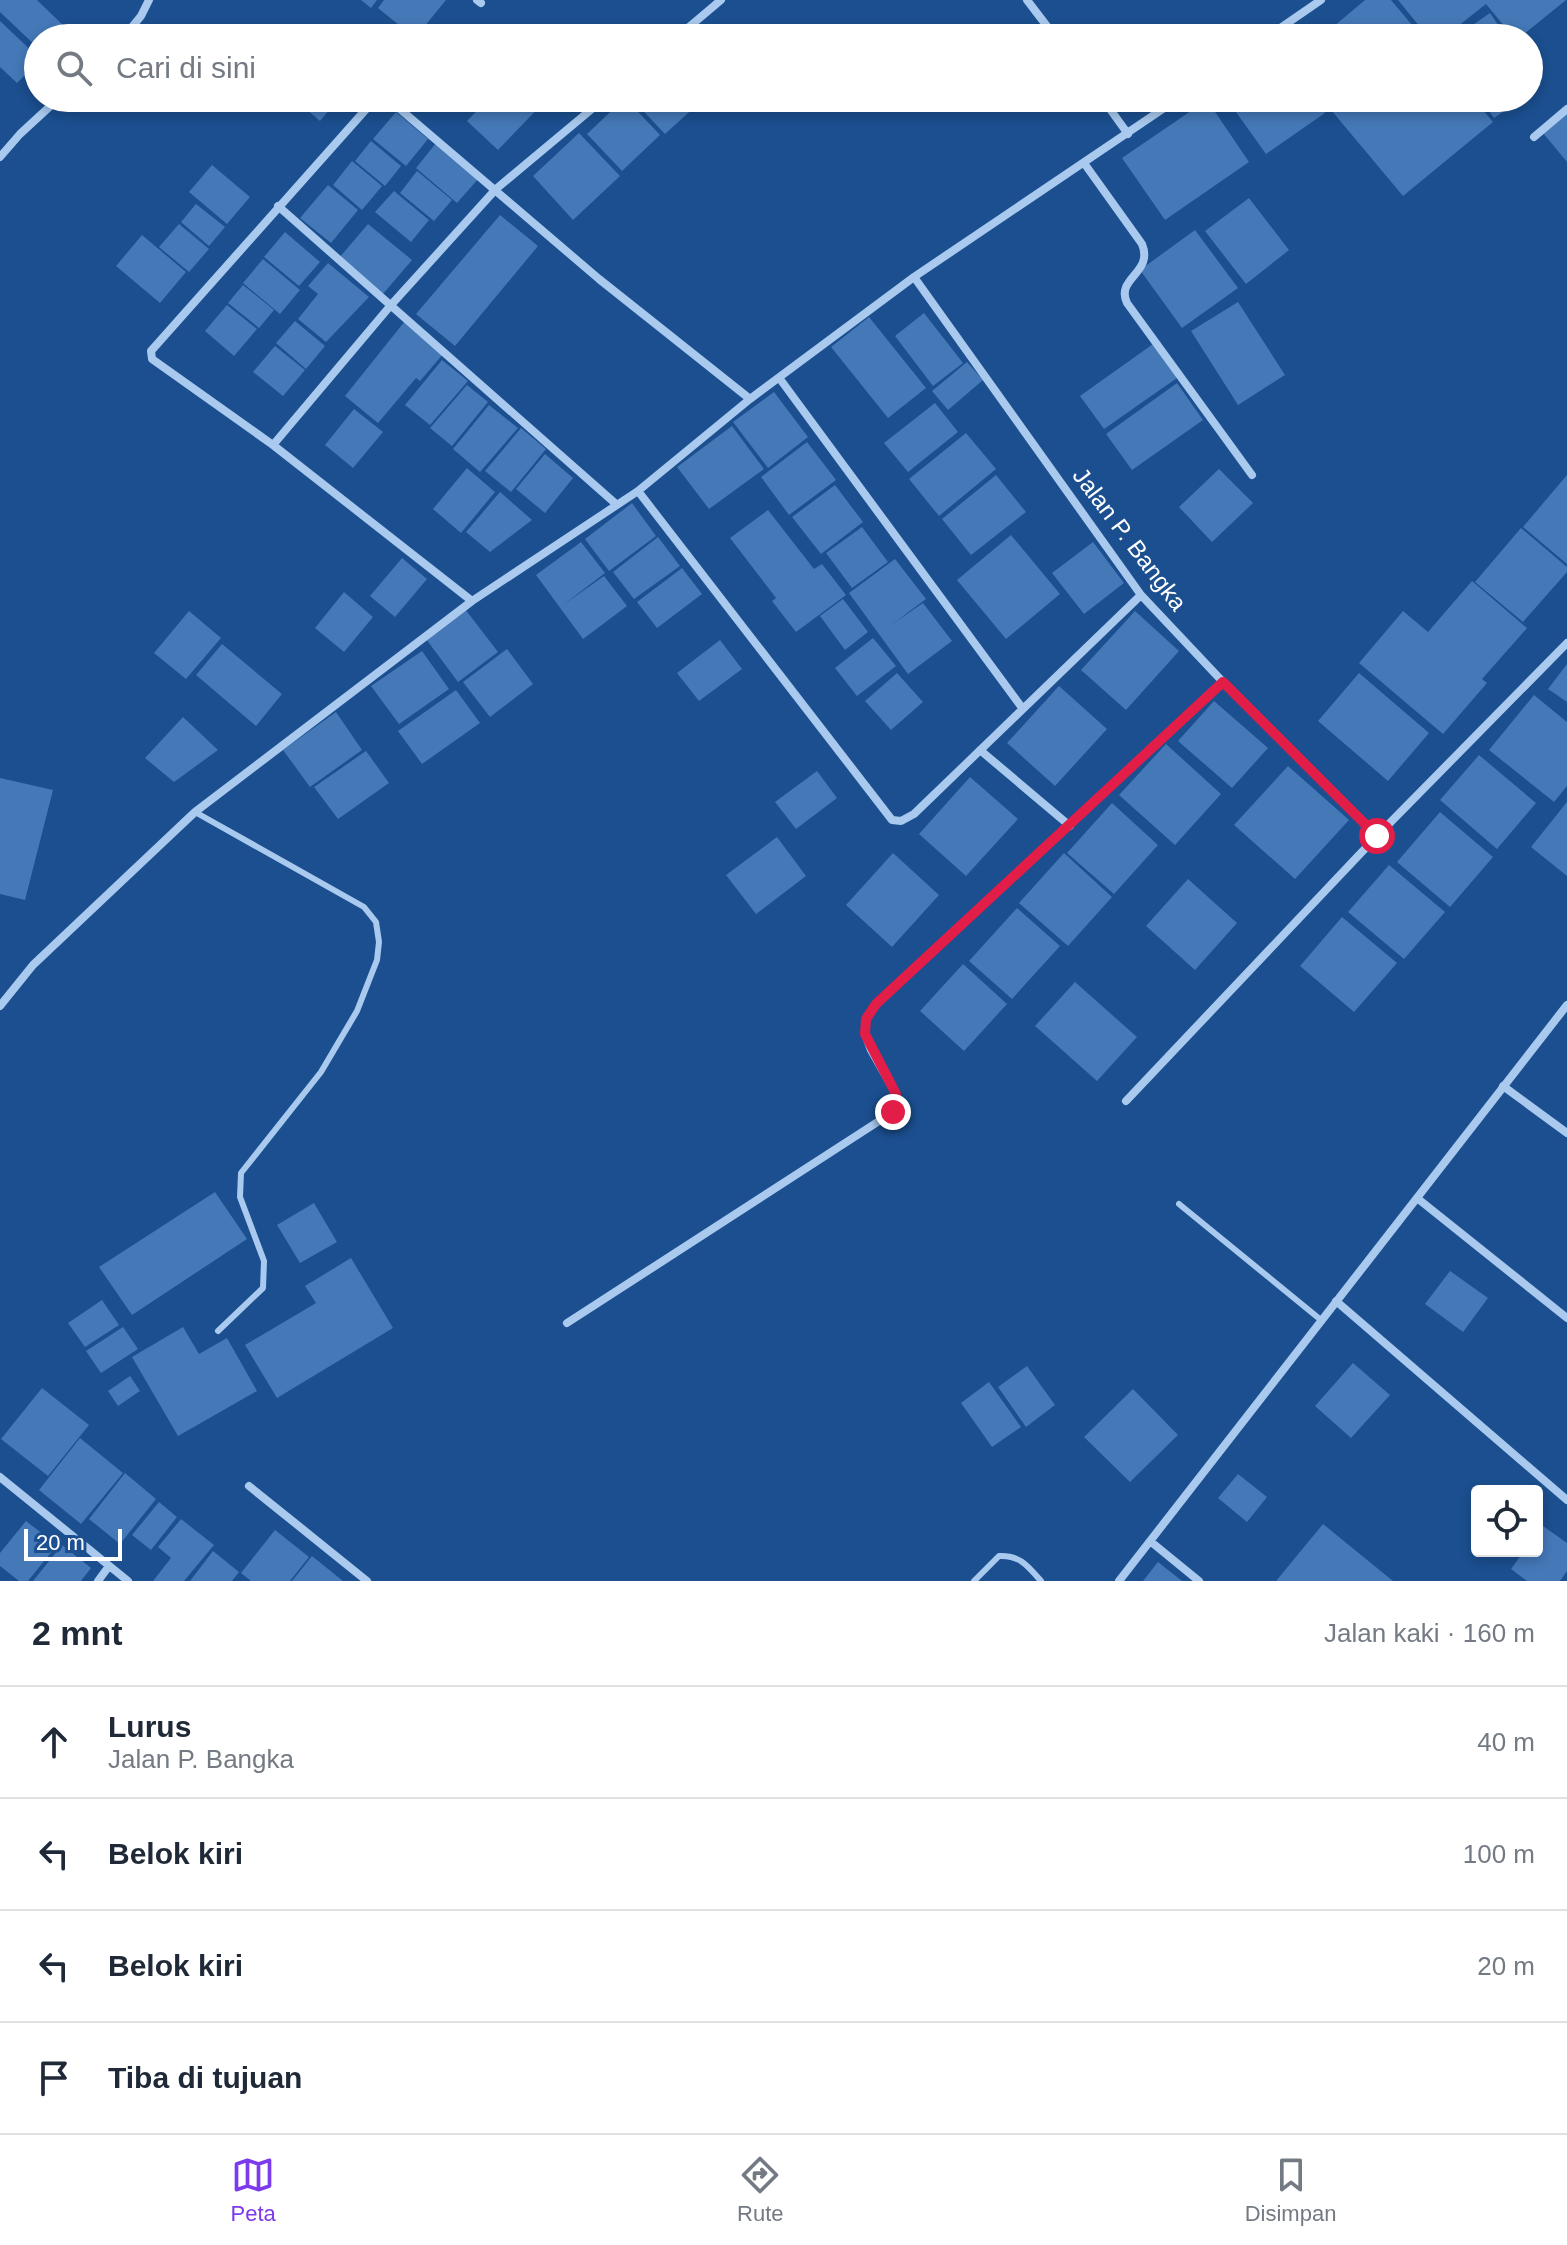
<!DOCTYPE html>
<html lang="id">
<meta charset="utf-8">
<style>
:root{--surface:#fff;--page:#f6f6f7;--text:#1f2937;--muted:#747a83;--line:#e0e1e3;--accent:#7c3aed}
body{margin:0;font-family:Helvetica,sans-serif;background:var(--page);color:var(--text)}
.controls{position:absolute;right:24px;bottom:24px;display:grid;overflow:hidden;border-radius:8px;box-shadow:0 4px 12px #0003}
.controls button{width:72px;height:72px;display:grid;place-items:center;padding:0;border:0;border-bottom:2px solid var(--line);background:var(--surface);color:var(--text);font:40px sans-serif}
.scale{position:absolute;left:24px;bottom:20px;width:98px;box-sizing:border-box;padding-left:8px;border:4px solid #fff;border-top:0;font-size:22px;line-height:28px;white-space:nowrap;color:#fff;-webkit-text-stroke:6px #1b4f8f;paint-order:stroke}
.stop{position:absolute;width:24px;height:24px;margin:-18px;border:6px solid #e11d48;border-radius:50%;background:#fff}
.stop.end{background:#e11d48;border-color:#fff;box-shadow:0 2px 8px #0008}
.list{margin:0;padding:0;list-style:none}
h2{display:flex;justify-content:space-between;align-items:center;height:104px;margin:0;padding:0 32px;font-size:34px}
h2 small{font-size:26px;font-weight:400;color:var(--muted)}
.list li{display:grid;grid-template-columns:52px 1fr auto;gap:24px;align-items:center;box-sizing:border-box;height:112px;padding:0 32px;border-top:2px solid var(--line)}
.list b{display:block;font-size:30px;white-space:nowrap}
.list p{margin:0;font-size:26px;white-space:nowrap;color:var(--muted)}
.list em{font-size:26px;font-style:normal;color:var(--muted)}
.icon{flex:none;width:44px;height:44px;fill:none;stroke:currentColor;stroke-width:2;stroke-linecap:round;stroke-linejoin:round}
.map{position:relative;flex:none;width:1567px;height:1581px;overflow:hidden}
.search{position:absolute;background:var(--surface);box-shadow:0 4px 12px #0003;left:24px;right:24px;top:24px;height:88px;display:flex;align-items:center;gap:20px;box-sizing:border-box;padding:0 28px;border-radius:44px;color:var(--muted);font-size:30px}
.sheet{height:552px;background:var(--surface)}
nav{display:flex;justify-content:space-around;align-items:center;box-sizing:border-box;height:112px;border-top:2px solid var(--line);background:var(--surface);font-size:22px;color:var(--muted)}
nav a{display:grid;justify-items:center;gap:4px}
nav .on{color:var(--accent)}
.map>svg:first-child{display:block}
.building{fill:#4478b7}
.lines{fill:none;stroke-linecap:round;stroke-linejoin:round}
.lane{stroke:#a9c9ee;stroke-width:6}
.street{stroke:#a9c9ee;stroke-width:8}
.route{stroke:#e11d48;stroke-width:10}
.labels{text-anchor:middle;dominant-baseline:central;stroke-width:6;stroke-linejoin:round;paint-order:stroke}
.street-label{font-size:24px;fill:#fff;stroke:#1b4f8f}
</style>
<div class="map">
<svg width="1567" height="1581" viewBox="0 0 1567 1581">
<rect width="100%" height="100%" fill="#1b4f8f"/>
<path class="building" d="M0 0H37L67 29 59 38H38V48L0 12Z
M361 0H377L371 8Z
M384 0H446L415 38 378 8Z
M1365 0H1391L1423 38H1320Z
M1398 0H1566L1519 38H1514L1486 4 1443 38H1429Z
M1490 13 1507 38H1454Z
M0 21 38 57V62L17 83 0 67Z
M1529 68 1541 85 1529 94Z
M293 98H339L320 121Z
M489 98H543L546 100 498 150 467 121Z
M625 98 660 135 622 171 587 134Z
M635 98H692L698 104 665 134 633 100Z
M1226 98H1315L1325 113 1266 154Z
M1321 98H1473L1493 122 1403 196Z
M1480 98H1523L1494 118Z
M1207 100 1249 162 1165 220 1122 158Z
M396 112 428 139 406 166 373 139Z
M1567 114V162L1543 133Z
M579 133 620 176 573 220 533 176Z
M371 141 401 166 385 186 355 161Z
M436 143 479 178 457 203 416 168Z
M352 161 382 186 362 210 333 185Z
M212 165 250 197 227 224 189 192Z
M417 171 452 200 434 221 400 193Z
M328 185 358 210 331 243 300 218Z
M394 191 429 220 411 242 375 212Z
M1249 198 1289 250 1246 284 1205 231Z
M196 204 225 227 209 246 181 222Z
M500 215 538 246 455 346 416 314Z
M179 224 209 249 189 272 159 247Z
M368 224 412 260 383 294 339 258Z
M1195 230 1238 288 1182 328 1140 270Z
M285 232 320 262 299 286 264 257Z
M142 235 186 272 160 303 116 266Z
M263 259 300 290 280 314 243 283Z
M328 263 369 297 326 342 298 319 318 294 308 286Z
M243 285 274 310 259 328 228 303Z
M1238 302 1285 375 1238 405 1191 331Z
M227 305 257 329 234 356 205 331Z
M924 313 963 363 933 386 895 336Z
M869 317 926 388 888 418 831 347Z
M295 321 325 346 306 369 276 343Z
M405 321 444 353 420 381 416 378 378 423 345 396Z
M1153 344 1177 378 1104 429 1080 396Z
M275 346 305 370 283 396 253 372Z
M442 360 468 381 430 425 405 405Z
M967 362 983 380 948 410 932 391Z
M1177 383 1203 420 1132 470 1106 434Z
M467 385 488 402 452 446 430 428Z
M774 392 808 437 768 468 733 422Z
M935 403 958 432 908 472 884 443Z
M489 405 518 428 480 472 453 449Z
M354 409 383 432 353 468 325 445Z
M732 426 764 469 709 509 677 467Z
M521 428 546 449 511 492 485 471Z
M966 433 996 469 939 516 909 479Z
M807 442 836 480 789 515 761 477Z
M545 454 573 478 545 513 516 489Z
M467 468 495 492 461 533 433 509Z
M1219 469 1253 503 1212 542 1179 507Z
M996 475 1026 512 971 555 942 519Z
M1567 475V564L1523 527Z
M835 485 863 522 821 554 792 517Z
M500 492 532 520 490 552 466 532Z
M632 503 656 536 609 571 585 539Z
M768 510 814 569 822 564 846 595 796 632 772 601 776 598 730 538Z
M862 527 888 562 852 588 826 553Z
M1521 528 1567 567V572L1523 622 1475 582Z
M1011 535 1060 594 1006 639 957 580Z
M658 537 680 566 634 599 613 572Z
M581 542 605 573 563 605 604 576 627 606 583 639 536 575Z
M1093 542 1124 583 1084 614 1052 573Z
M402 558 427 579 395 617 370 596Z
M895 559 926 599 891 625 923 603 952 641 908 674 849 593Z
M682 568 702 594 657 628 637 602Z
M1472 581 1527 628 1482 679 1487 683 1443 734 1359 663 1403 611 1428 632Z
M344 592 373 617 344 652 315 628Z
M843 599 868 632 845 650 820 616Z
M465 609 498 652 458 682 426 639Z
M189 611 221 638 186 679 154 653Z
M1135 611 1179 651 1126 710 1081 670Z
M873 638 896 666 857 696 835 668Z
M720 640 742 669 699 701 677 673Z
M222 644 282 694 256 726 196 675Z
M507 649 533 684 490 717 463 682Z
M422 651 449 689 399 724 371 686Z
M1567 664V702L1548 689Z
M897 673 923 702 891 730 865 701Z
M1359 673 1429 733 1388 781 1318 721Z
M1059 686 1107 729 1055 786 1007 743Z
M456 690 480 723 422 764 398 731Z
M1534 695 1567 722V786L1554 802 1489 750Z
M1214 701 1268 748 1232 788 1178 741Z
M336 712 362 750 310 787 283 750Z
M183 717 218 750 174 782 145 758Z
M1166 744 1221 794 1175 845 1119 795Z
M366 751 389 783 338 819 314 787Z
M1479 755 1536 803 1497 849 1440 800Z
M1288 766 1349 820 1295 879 1234 825Z
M817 771 837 798 796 829 775 802Z
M970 777 1018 819 966 876 919 834Z
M0 778 53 790 25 900 0 894Z
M1567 802V876L1531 847Z
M1112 803 1158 845 1114 894 1067 853Z
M1440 812 1493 857 1450 907 1397 862Z
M777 837 806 876 756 914 726 875Z
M893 853 939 895 892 947 846 905Z
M1064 853 1112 897 1068 946 1019 903Z
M1389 865 1445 912 1404 959 1348 912Z
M1188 879 1237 923 1195 970 1146 926Z
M1017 908 1060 946 1012 999 969 961Z
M1342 917 1397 963 1354 1012 1300 966Z
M963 964 1007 1004 964 1051 920 1011Z
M1075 982 1137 1037 1097 1081 1035 1026Z
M215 1192 247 1239 132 1315 99 1267Z
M314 1203 337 1242 300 1263 277 1225Z
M351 1258 393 1328 277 1398 245 1345 316 1303 305 1286Z
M1450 1271 1488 1298 1463 1332 1425 1304Z
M102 1300 119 1325 85 1347 68 1323Z
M123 1327 138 1349 101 1373 86 1351Z
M183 1327 199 1354 227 1338 257 1391 178 1436 132 1357Z
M1353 1363 1390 1395 1351 1438 1315 1406Z
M1027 1366 1055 1405 1026 1427 998 1387Z
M130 1376 140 1391 118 1406 108 1391Z
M989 1382 1021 1427 992 1447 961 1403Z
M42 1388 89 1425 48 1476 1 1439Z
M1133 1389 1178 1435 1130 1482 1084 1437Z
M80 1438 123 1473 81 1524 39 1490Z
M125 1473 156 1499 120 1544 89 1519Z
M1238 1474 1267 1497 1247 1522 1218 1498Z
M159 1502 177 1517 151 1550 132 1535Z
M181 1519 214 1545 184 1581H153L171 1558 158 1547Z
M26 1521 57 1545 28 1581H19L0 1566V1553Z
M1323 1524 1393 1581H1276Z
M1543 1526 1567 1543V1571L1560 1581H1527L1511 1569 1524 1551H1537V1533Z
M275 1530 309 1557 290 1581H251L241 1573Z
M62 1545 91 1568 81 1581H33Z
M213 1551 239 1572 232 1581H190Z
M312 1556 343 1581H292Z
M1158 1562 1182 1581H1143Z"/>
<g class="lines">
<path class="lane" d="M195 812 364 907 376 922 379 942 377 960 357 1011 321 1072 241 1173 240 1197 264 1261 263 1288 218 1331
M1179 1204 1321 1320
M974 1581 999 1556C1020 1555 1028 1566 1041 1581"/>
<path class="street" d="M477 0 481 3
M1027 0 1056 38
M123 38 141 16 149 0
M676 38 721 0
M1266 38 1321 0
M387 98 599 279 750 399
M1102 98 1128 134
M1534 137 1567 109
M0 157 20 134 59 98
M1084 163 1142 244C1154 273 1115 278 1127 303L1252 475
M278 206 616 504
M914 277 1141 595 1223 682 1377 836
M780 379 1023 709
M273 445 152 359 151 351 376 98
M638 491 892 820 901 821 914 814 1141 595
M472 601 273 445 391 305 496 189 605 98
M980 750 1070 826
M0 1006 33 965 195 812 472 601 638 491 750 399 914 277 1179 98
M1503 1086 1567 1133
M1126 1101 1377 836 1567 643
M1417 1198 1567 1318
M1336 1301 1567 1500
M567 1323 893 1112 896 1094 871 1050 865 1034 866 1019 876 1004 1223 682
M0 1477 128 1581
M249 1486 367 1581
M1150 1541 1199 1581
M98 1581 109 1566
M1119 1581 1567 1005"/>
</g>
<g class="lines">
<path class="route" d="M893 1112 896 1094 865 1034 866 1019 876 1004 1223 682 1377 836"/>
</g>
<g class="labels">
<g class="street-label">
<text transform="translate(1130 539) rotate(53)">Jalan P. Bangka</text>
</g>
</g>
</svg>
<div class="controls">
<button><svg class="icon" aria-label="locate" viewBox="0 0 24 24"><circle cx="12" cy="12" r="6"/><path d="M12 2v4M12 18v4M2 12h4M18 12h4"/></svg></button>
</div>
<div class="scale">20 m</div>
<div class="stop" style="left:1377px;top:836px"></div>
<div class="stop end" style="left:893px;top:1112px"></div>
<div class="search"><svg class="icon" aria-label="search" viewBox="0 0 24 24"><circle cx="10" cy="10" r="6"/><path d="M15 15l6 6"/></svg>Cari di sini</div>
</div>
<section class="sheet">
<h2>2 mnt<small>Jalan kaki · 160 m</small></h2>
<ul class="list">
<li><svg class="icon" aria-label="ahead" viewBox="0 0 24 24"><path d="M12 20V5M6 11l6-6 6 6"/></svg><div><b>Lurus</b><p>Jalan P. Bangka</p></div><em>40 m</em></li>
<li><svg class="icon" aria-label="left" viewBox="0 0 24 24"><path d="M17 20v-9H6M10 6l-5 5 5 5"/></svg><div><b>Belok kiri</b></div><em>100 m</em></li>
<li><svg class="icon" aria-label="left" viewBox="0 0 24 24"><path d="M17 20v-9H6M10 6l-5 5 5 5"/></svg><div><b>Belok kiri</b></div><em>20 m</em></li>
<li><svg class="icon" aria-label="arrive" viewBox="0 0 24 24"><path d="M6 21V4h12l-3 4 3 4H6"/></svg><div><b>Tiba di tujuan</b></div></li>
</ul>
</section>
<nav>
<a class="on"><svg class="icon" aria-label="map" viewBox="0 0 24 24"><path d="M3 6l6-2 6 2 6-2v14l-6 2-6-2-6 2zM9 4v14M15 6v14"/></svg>Peta</a>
<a><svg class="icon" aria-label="directions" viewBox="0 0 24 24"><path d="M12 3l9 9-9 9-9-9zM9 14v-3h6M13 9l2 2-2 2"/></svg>Rute</a>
<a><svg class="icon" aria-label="saved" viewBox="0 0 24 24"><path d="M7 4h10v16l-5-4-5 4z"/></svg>Disimpan</a>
</nav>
